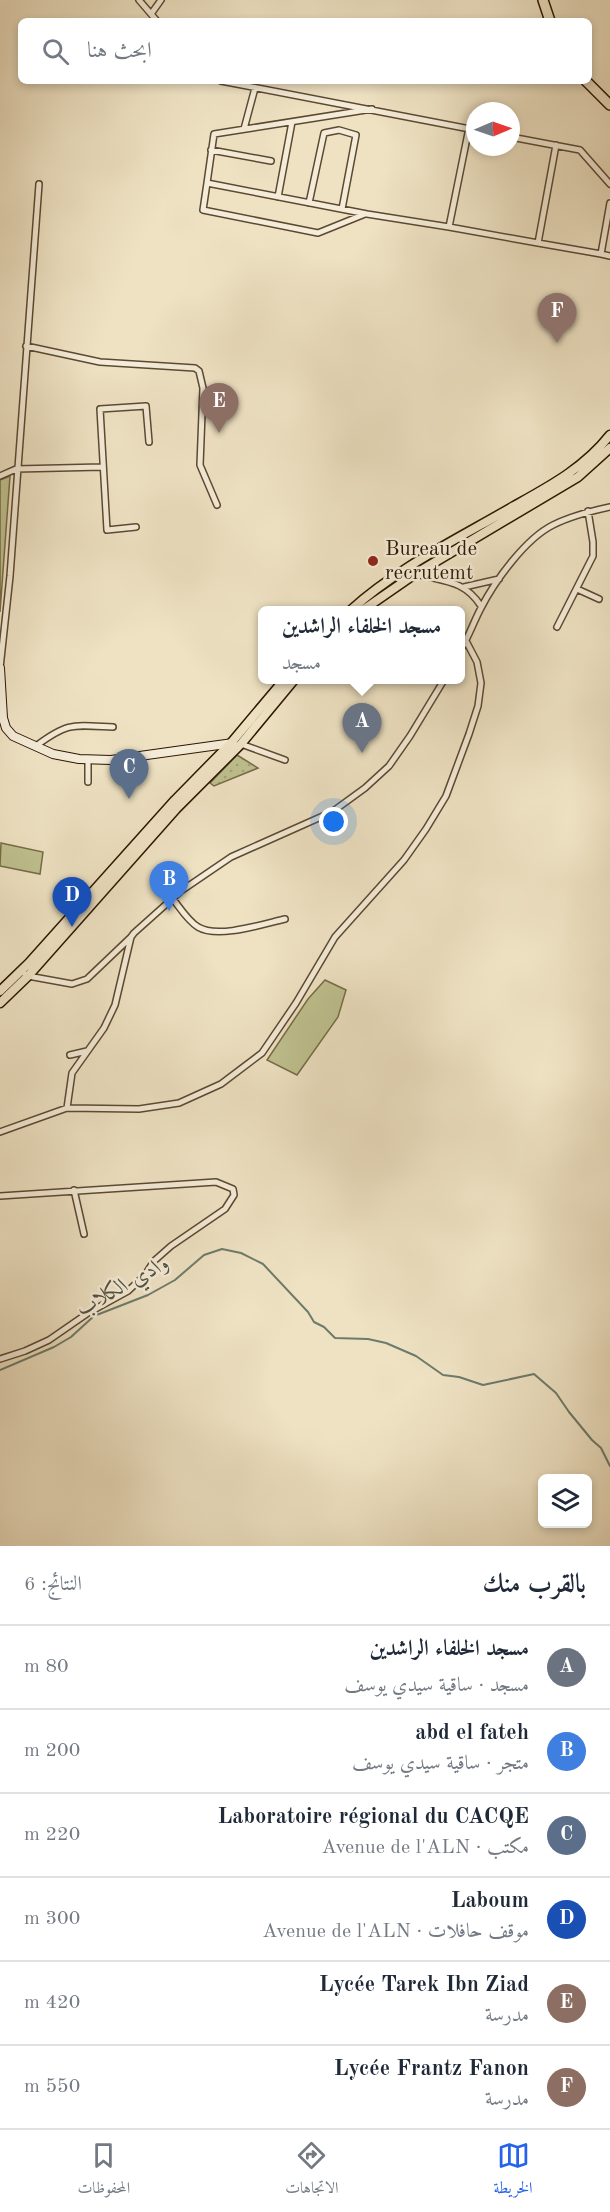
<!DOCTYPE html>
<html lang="ar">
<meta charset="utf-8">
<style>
:root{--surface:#fff;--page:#f6f6f7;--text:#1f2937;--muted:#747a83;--line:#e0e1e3;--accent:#2563eb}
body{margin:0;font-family:"Old Standard TT",Amiri,serif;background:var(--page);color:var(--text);direction:rtl}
.controls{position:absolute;right:18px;bottom:18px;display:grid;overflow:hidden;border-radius:9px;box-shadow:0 3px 9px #0003}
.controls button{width:54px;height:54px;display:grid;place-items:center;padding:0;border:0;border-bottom:2px solid var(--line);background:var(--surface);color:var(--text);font:30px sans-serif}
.compass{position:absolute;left:466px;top:102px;width:54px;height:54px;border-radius:50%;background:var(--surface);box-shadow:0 3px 9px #0003;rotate:88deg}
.you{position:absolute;left:334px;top:822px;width:21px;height:21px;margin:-15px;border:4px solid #fff;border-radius:50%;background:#1a73e8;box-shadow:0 0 0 9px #1a73e833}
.badge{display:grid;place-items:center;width:39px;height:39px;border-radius:50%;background:var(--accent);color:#fff;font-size:20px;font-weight:700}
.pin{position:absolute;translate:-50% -50px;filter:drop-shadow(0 2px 3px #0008)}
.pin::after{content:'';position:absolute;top:32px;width:21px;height:18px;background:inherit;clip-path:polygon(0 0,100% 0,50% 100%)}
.popup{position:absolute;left:258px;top:606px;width:207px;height:78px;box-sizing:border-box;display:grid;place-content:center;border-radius:9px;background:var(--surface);filter:drop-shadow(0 2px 4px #0005);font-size:20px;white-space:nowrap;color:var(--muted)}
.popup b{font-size:22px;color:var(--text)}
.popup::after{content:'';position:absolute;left:50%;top:100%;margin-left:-12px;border:12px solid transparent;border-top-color:var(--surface)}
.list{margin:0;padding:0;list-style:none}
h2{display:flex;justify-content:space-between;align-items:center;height:78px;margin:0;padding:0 24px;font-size:26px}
h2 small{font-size:20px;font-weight:400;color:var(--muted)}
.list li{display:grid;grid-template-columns:39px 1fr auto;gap:18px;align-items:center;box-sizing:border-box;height:84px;padding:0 24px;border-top:2px solid var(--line)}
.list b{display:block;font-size:22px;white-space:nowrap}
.list p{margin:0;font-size:20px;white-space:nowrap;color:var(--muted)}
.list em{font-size:20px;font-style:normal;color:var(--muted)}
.icon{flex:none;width:33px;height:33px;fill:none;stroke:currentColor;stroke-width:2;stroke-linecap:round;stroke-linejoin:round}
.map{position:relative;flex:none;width:610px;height:1546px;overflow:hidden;direction:ltr}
.search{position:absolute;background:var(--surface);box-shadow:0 3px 9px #0003;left:18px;right:18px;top:18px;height:66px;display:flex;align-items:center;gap:15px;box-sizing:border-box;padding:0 21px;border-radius:9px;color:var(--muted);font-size:22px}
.sheet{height:582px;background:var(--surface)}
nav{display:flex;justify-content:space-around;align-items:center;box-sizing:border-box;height:84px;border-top:2px solid var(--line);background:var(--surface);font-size:16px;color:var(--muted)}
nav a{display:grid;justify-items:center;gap:3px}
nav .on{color:var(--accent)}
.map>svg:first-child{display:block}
.grass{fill:url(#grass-dots);stroke:#766c48;stroke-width:1.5}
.pitch{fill:#bfc18f;stroke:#766c48;stroke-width:1.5}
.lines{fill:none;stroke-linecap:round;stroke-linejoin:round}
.stream{stroke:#6d7b6c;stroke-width:2}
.street-casing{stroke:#5c4932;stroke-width:8}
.secondary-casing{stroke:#2c1602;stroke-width:10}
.primary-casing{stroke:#2c1602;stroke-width:11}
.highway-casing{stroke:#2c1602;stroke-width:12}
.street{stroke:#f4ecd8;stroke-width:5}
.secondary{stroke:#f4ecd8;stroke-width:8}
.primary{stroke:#eee2c3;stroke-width:8}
.highway{stroke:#eee2c3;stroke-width:9}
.poi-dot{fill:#8f2418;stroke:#f4ecd8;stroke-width:2}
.labels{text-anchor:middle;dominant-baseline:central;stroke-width:5;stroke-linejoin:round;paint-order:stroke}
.poi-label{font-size:21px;fill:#2c1602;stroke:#f4ecd8;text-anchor:start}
.water-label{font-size:22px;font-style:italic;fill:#525140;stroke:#f4ecd8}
</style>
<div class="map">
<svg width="610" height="1546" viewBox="0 0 610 1546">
<defs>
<pattern id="grass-dots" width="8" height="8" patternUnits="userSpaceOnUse" patternTransform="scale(1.5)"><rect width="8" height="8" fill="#bfc18f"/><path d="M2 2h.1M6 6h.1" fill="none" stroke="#a4a57a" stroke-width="1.8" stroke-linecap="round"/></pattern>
</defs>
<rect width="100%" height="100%" fill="#eee2c3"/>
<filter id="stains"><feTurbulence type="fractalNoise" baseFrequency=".00333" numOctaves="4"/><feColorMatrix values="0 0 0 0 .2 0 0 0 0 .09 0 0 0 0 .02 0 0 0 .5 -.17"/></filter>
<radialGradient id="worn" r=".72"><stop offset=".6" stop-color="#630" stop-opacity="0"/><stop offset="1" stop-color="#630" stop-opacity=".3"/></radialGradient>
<path class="grass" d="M237 755 258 768 214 786 210 783Z"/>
<path class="pitch" d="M10 476 0 612V480Z
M1 843 43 852 40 874 0 866Z
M325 980 346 990 338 1017 297 1075 267 1060 308 999Z"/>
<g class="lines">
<path class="stream" d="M0 1370 54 1347 71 1337 94 1316 148 1295 175 1280 204 1255 222 1249 241 1253 263 1264 308 1312 314 1322 324 1327 335 1338 368 1339 386 1343 416 1356 443 1375 459 1377 483 1385 534 1374 556 1393 569 1412 592 1440 601 1448 610 1466"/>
<g class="street-casing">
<path id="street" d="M139 0 157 21
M151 14 161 0
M221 81 475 130
M372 109 214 134 207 183 367 214 449 227
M469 128 449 227 538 243
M244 129 255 88
M511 137 580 150 610 184
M556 145 538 243 601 254
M211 150 271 161
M207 183 203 210 318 233 365 214
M278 197 292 122
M309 203 324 133 339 130 356 135 342 209
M610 203 601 254 610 256
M26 346 100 362 195 368 199 371 203 388 200 465 217 505
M0 476 16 469 102 467
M136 527 107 530 100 409 146 406 149 442
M416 574C445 582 464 580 481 606
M464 587 499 579
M577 589 599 599
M557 627 593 556V542L588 511
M461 649C469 636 474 621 481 608 495 581 525 539 553 525 571 516 591 511 610 507
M0 668 10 576 39 184
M241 744 285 760
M36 746C68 722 73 725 113 727
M88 759V782
M173 899C180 908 188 921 198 927 218 939 263 924 285 919
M21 971 28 976 72 984 87 979 130 938
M70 1055 87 1051
M67 1108 72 1073 104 1028 115 1005 131 937 134 933 181 891 231 857 332 812 365 788 389 766 410 736 444 680
M0 1132 67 1108 139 1109 179 1103 221 1084 262 1053 296 1003 335 937 404 860 426 829 446 796 469 734 478 706 481 683 477 662 466 641
M74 1190 84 1234
M0 1196 216 1182 233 1189 234 1195 225 1209 171 1246 154 1261 145 1275 128 1291 88 1313 49 1340 25 1351 0 1359"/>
</g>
<g class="secondary-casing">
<path id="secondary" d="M0 668 3 718 6 728 13 736 53 754 79 759 111 760 233 743"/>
</g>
<g class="primary-casing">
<path id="primary" d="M351 610C395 569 461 537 514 506 550 486 584 468 610 435
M363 610 415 574 578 477 610 448
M0 991 29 963 175 800 231 743 284 680
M0 1003 28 976 176 809 241 744 294 680"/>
</g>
<g class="highway-casing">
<path id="highway" d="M543 0 550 21
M586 81 610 105"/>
</g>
<use href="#street" class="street"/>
<use href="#secondary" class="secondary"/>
<use href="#primary" class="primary"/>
<use href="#highway" class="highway"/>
</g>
<circle class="poi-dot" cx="373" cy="561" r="6"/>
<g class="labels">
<g class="poi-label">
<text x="385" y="549">Bureau de<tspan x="385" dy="24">recrutemt</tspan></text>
</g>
<g class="water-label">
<text transform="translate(123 1286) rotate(-29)">وادي الكلاب</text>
</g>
</g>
<rect width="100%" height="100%" filter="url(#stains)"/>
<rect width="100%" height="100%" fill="url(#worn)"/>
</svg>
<div class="controls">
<button><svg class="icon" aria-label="layers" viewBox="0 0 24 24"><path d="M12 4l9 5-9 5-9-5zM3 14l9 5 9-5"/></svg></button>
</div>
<svg class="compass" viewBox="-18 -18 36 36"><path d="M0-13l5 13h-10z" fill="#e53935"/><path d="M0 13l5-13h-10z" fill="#747a83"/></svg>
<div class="you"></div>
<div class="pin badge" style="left:362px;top:753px;background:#6b7280">A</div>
<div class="popup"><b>مسجد الخلفاء الراشدين</b>مسجد</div>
<div class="pin badge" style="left:169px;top:911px;background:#3f7fe0">B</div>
<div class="pin badge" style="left:129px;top:799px;background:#5c6f8a">C</div>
<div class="pin badge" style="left:72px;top:927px;background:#1a4fb4">D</div>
<div class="pin badge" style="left:219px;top:433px;background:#8d6e63">E</div>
<div class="pin badge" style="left:557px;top:343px;background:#8d6e63">F</div>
<div class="search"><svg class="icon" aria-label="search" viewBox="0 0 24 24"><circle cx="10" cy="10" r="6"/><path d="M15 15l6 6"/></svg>ابحث هنا</div>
</div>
<section class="sheet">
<h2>بالقرب منك<small>النتائج: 6</small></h2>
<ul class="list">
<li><span class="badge" style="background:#6b7280">A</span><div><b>مسجد الخلفاء الراشدين</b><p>مسجد · ساقية سيدي يوسف</p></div><em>80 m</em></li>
<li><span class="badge" style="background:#3f7fe0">B</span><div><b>abd el fateh</b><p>متجر · ساقية سيدي يوسف</p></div><em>200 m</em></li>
<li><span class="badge" style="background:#5c6f8a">C</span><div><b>Laboratoire régional du CACQE</b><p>مكتب · Avenue de l'ALN</p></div><em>220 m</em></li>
<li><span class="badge" style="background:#1a4fb4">D</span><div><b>Laboum</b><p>موقف حافلات · Avenue de l'ALN</p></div><em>300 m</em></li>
<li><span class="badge" style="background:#8d6e63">E</span><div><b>Lycée Tarek Ibn Ziad</b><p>مدرسة</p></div><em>420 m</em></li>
<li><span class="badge" style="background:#8d6e63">F</span><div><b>Lycée Frantz Fanon</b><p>مدرسة</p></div><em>550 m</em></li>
</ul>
</section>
<nav>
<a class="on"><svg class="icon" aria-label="map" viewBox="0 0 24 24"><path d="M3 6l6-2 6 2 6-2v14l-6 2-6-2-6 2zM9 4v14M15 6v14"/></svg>الخريطة</a>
<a><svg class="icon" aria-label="directions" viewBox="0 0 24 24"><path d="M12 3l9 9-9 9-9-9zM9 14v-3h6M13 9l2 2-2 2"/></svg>الاتجاهات</a>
<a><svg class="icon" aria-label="saved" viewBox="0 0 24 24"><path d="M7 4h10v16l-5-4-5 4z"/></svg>المحفوظات</a>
</nav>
